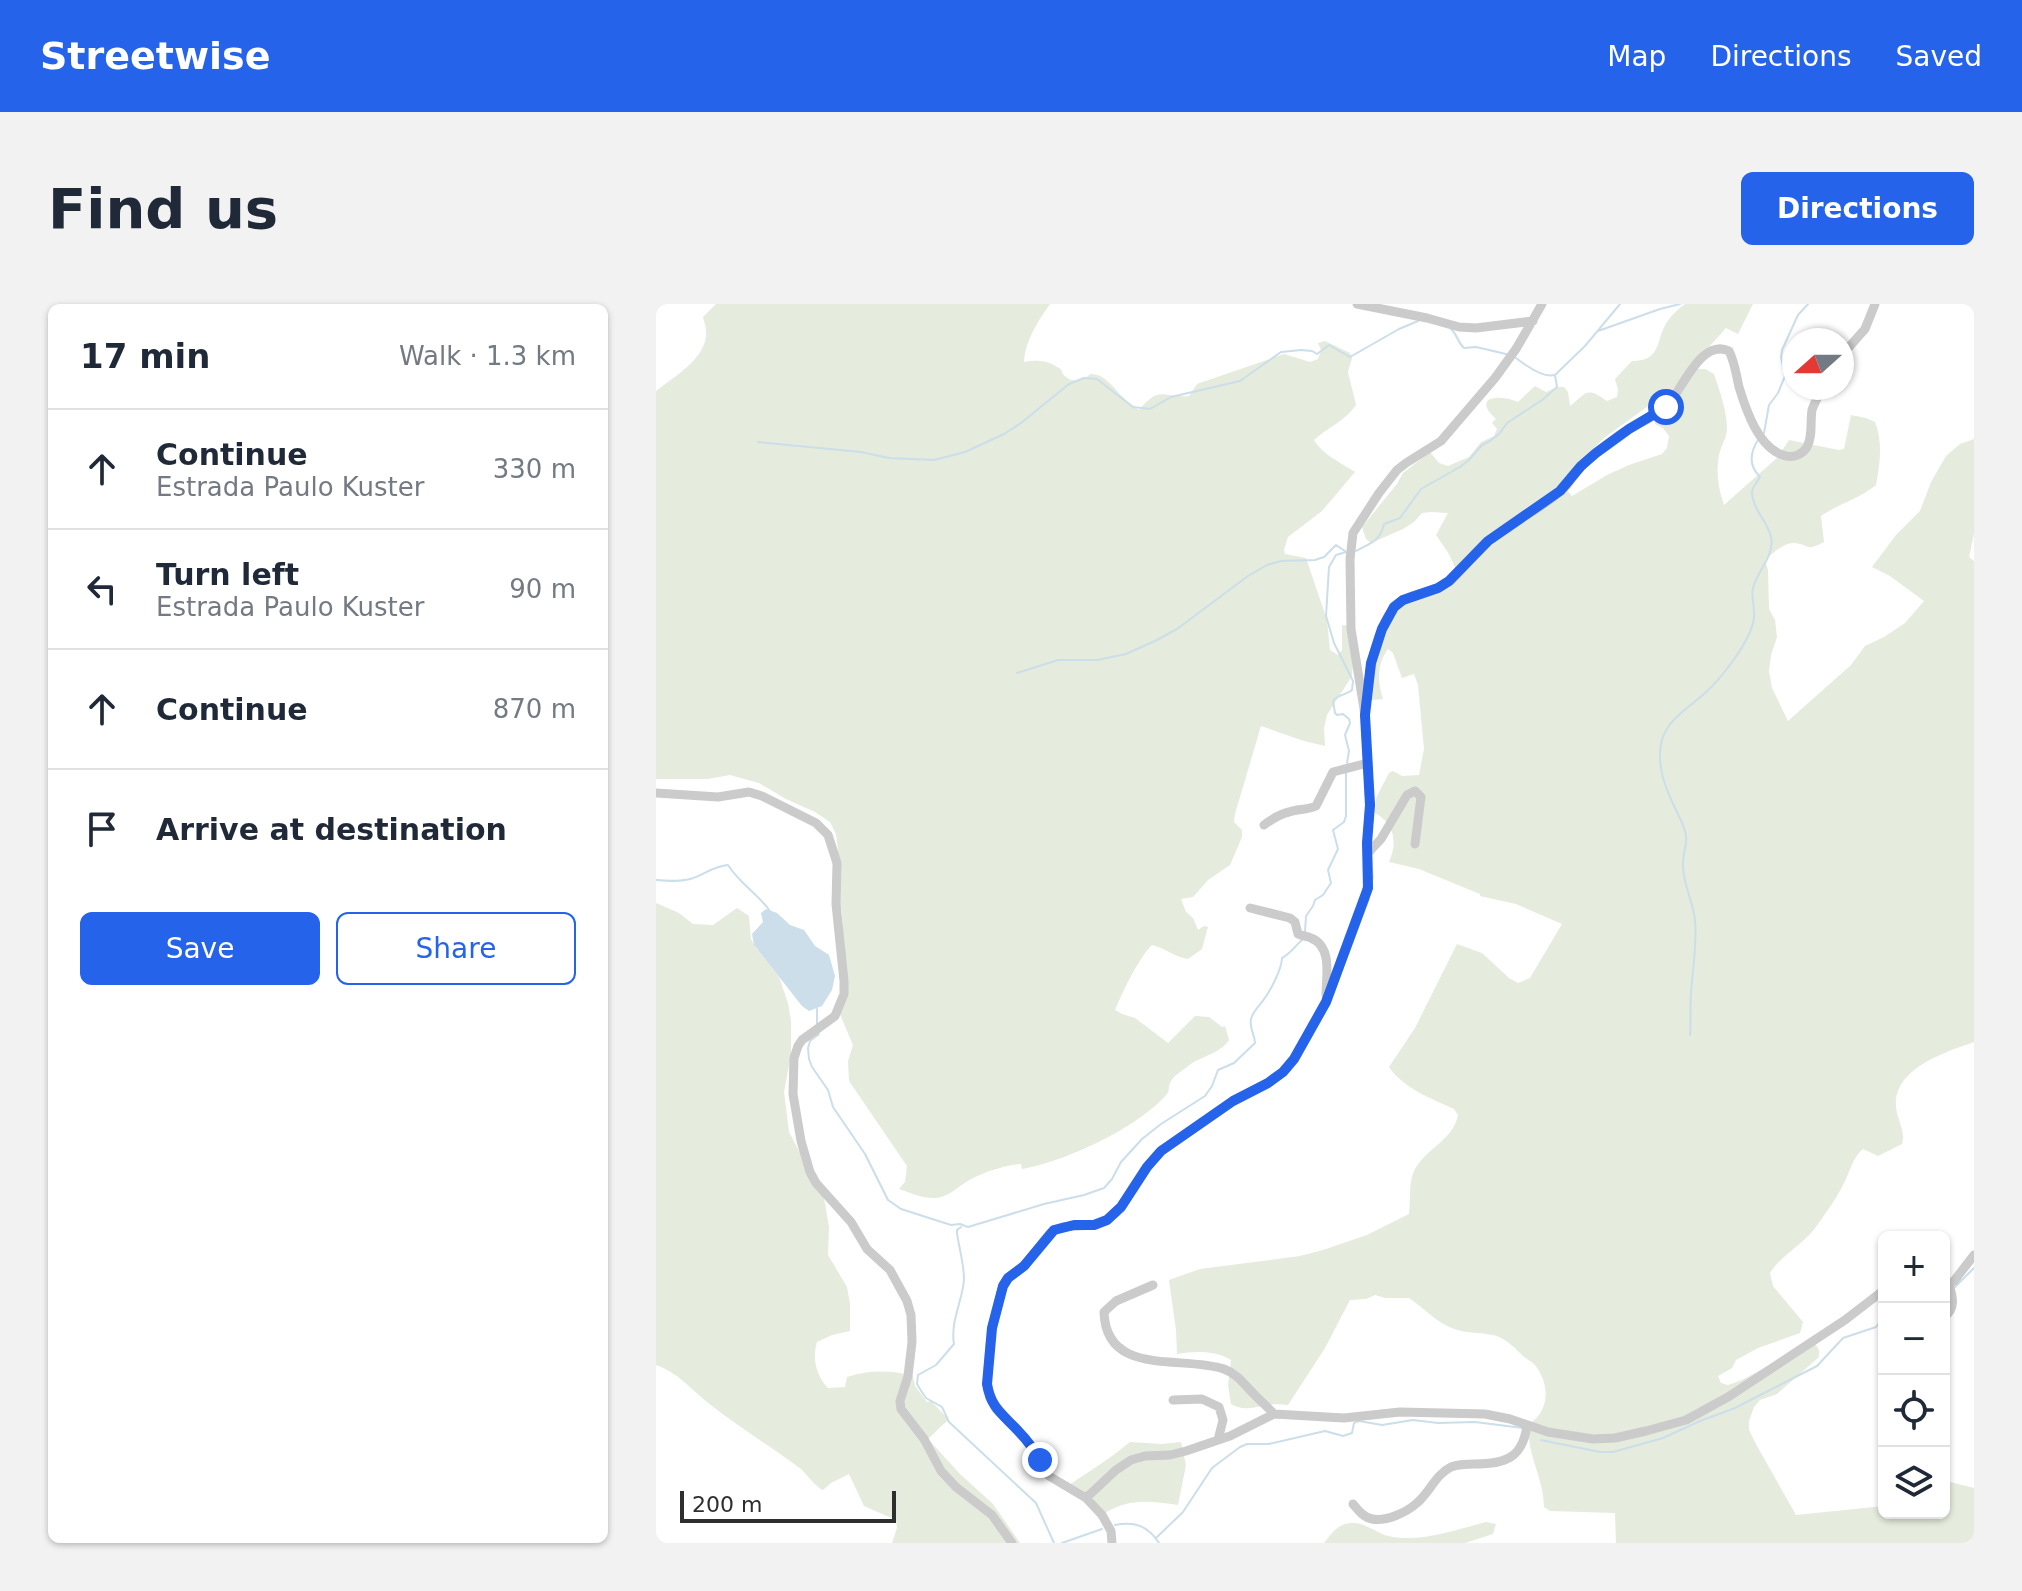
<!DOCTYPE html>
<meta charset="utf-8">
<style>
:root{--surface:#fff;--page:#f2f2f3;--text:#1f2937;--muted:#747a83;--line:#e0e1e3;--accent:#2563eb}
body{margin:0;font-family:"DejaVu Sans",sans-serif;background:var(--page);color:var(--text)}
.controls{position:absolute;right:24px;bottom:24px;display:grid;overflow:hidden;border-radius:12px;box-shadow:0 2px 6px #0004}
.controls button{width:72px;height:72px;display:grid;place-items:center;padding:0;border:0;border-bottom:2px solid var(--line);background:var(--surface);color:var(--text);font:40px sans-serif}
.compass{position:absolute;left:1126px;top:24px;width:72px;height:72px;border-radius:50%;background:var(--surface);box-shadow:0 2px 6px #0004;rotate:249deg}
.scale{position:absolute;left:24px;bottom:20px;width:216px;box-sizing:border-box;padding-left:8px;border:4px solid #2e2e2e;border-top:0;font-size:22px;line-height:28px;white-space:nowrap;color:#2e2e2e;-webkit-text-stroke:6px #fff;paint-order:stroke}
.stop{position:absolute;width:24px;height:24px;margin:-18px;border:6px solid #2563eb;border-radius:50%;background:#fff}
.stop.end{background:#2563eb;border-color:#fff;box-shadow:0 2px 8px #0008}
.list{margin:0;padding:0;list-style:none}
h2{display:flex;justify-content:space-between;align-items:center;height:104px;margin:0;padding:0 32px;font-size:34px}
h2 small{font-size:26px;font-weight:400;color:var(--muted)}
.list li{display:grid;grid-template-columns:52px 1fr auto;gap:24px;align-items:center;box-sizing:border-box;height:120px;padding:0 32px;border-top:2px solid var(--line)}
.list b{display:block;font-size:30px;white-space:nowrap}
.list p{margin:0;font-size:26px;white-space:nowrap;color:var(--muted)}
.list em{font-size:26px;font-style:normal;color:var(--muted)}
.actions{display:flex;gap:16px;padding:24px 32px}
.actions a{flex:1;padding:18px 0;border:2px solid var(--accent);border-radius:12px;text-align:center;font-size:28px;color:var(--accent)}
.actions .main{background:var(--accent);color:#fff}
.icon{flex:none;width:44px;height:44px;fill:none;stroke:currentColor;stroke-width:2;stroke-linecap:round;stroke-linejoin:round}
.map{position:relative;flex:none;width:1318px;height:1239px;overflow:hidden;border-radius:12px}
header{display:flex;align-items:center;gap:48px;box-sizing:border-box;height:112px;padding:0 40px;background:var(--accent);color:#fff}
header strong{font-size:38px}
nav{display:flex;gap:44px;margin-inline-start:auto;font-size:28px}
.intro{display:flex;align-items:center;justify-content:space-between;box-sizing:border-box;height:192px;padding:0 48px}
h1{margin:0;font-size:56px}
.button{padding:20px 36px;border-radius:12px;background:var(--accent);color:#fff;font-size:28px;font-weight:700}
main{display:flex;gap:48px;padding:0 48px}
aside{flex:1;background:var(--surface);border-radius:12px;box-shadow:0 2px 6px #0004}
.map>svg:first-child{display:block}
.green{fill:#e5ebdd;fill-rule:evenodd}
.water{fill:#cbdee9}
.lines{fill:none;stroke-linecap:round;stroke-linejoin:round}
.stream{stroke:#cbdee9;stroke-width:2}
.minor{stroke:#cbcbcb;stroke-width:9}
.route{stroke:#2563eb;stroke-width:10}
</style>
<header>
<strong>Streetwise</strong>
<nav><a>Map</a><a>Directions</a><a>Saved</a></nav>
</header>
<div class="intro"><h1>Find us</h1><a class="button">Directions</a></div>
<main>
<aside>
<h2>17 min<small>Walk · 1.3 km</small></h2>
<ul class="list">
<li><svg class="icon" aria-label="ahead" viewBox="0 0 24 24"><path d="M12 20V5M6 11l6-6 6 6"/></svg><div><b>Continue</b><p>Estrada Paulo Kuster</p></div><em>330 m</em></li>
<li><svg class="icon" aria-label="left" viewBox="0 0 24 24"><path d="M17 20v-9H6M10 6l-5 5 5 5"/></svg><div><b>Turn left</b><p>Estrada Paulo Kuster</p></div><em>90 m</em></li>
<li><svg class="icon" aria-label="ahead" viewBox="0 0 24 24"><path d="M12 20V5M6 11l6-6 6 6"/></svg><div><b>Continue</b></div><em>870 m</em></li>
<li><svg class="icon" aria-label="arrive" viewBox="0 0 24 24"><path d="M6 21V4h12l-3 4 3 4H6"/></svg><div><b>Arrive at destination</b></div></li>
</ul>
<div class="actions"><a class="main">Save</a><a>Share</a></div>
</aside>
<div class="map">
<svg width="1318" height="1239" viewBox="0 0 1318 1239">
<rect width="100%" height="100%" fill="#fff"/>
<path class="green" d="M60 0H394C382 17 369 37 368 58 379 56 391 56 401 63 409 67 403 67 410 73 417 79 428 77 434 70 450 70 457 84 467 93 471 98 478 102 483 106 505 81 504 94 533 92L541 80 628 50 654 58 662 55 665 46 662 39 669 37 694 49 696 54 692 68 700 101C689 117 672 123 658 136 666 150 685 159 699 168L666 207 632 233 628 246 629 250 650 254 671 316 674 346 682 351 686 346V321L699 323 696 372 671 411 668 424 669 442 648 437 605 422 579 510 578 518 586 526V533L574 561 552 576 537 593 525 595 530 608 537 614 542 626 548 622 552 623 546 645 532 655C519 653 509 644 496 641 482 655 467 687 459 706L466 710 479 714 512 739 539 712 553 713 566 723 569 722 573 736C564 750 545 752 532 762 526 767 517 772 514 779 511 787 515 784 510 791 483 823 408 858 366 865L365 860C349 861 329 868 315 875 304 881 294 892 281 894 268 895 255 889 243 885L249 878 251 862 193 777 192 757 197 741 180 701 189 676 186 608 184 601 179 597 182 546 180 530 174 518 159 508 130 495 103 479 74 471 52 475H0V87C18 73 53 53 50 26 50 22 48 18 47 13Z
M1029 0H1097L1082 30 1070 24 1046 51 1041 65H1049L1058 70C1064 88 1071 107 1071 126 1070 135 1065 142 1063 151 1060 167 1062 185 1068 201L1121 154 1133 136 1183 146 1188 145 1195 111 1210 114 1219 118C1227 138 1224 160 1220 181 1201 196 1184 199 1165 212L1168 238C1148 249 1153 239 1137 239 1127 239 1116 250 1109 256L1112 266 1113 305 1119 316 1121 333 1115 351 1113 367 1116 384 1132 417 1195 361 1209 342 1228 333 1249 319 1268 297 1234 272 1216 263 1240 231 1264 207 1275 178 1290 152 1304 140 1318 135V230L1313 253 1318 257V738C1290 748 1237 764 1240 803 1241 816 1250 827 1246 840L1222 852 1207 845C1197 853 1195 865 1189 877 1182 892 1172 906 1162 920 1150 939 1126 950 1114 969L1117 982 1147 1018 1144 1029 1102 1044 1080 1056 1076 1064 1062 1072 1065 1079 1072 1081 1086 1076 1153 1040 1160 1041 1163 1046V1053L1121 1090 1104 1096 1098 1103 1093 1117V1126L1101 1142 1140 1211 1228 1202V1209H1288V1180L1294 1178 1318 1184V1239H960L959 1209 894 1207 888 1203C888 1173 870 1151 873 1120 894 1107 894 1080 879 1061 876 1057 869 1055 865 1050 858 1043 851 1036 841 1032 827 1028 812 1030 798 1025 781 1019 768 1004 753 994H729L719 991 710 995 694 996 669 1044 632 1101C625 1100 617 1100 610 1101 597 1104 587 1107 575 1100L572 1081 575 1056C559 1046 539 1047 521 1050L520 1026 513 976 544 965 644 952 667 946 711 931 753 910C755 896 752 878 759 865 771 844 798 835 802 811L798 805C775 794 748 785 733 763L759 724 801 640 826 649 853 674 862 679 874 674 906 620 860 600 824 592V590L763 565 733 558C742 538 738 519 719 509L720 494 733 469 737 467 746 472 763 471 768 445 762 381 758 370 746 374 737 349 732 345C721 360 721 377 727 395L716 396 713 391 732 309 777 281 793 274 800 266 793 250 780 231 792 209 775 208 766 209 758 218 747 225 715 239 710 235 706 223 741 180 747 169 774 148 783 159 792 162 813 153 825 138 838 132 841 125 836 119 840 115C815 92 844 90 862 98L879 82 890 88 901 83H908L912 88 914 102C931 89 930 82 951 97L961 93 962 85 959 75 976 57C1006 57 999 37 1011 18 1016 11 1023 4 1029 0ZM1006 92 1021 99V107L999 117V120L1007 124 1013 132 1011 144 1006 150 973 161 951 171 916 192 910 185 929 153 948 134Z
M0 599 23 609 37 620 57 621 81 604 93 612 95 635 100 644 123 673 132 699 135 717V751L128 788 133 828 168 894 173 923 172 951 191 983 194 1000V1027L176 1031 161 1038C156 1054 160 1072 172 1084L189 1083 191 1073C214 1066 234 1066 257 1072L259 1082 271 1098 275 1097 293 1116C284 1122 280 1128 272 1135L304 1170 337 1200 364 1239H236L241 1224 240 1216 208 1202 193 1170 175 1179 167 1186C161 1184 150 1170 145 1165 114 1142 81 1122 51 1098 35 1085 21 1068 0 1061Z
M474 1138 506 1140 525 1138 530 1161 522 1201C495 1197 473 1194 449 1209L413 1181C434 1167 455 1154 474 1138Z
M830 1218 840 1220 837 1230 809 1239H668C676 1229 682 1219 697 1219 710 1219 720 1229 732 1232 764 1239 799 1226 830 1218Z"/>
<path class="water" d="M110 605 121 609 134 621 148 626 159 642 173 651 179 672 176 686 166 702 153 707 146 702 98 641 96 630 107 618 105 609Z"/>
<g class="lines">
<path class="stream" d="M795 25C802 31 801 38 808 44L820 43 850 50
M942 27 1004 5 1024 0
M860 54C869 61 887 74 898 71
M900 70 929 42 964 0
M1108 129 1113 101 1122 89 1129 72 1125 53 1126 46 1142 11 1152 0
M102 138 205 148 233 154 278 156 309 148 348 130 365 119 413 80 428 74 441 75 477 103 494 105 515 93 584 77 625 48 645 46 656 47 661 50 673 41 694 53 743 25 762 17
M700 247C714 239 724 238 728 220L744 214 765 185 804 163 813 156 826 141 834 137 844 129 851 119 886 96 901 83 899 71
M690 248 680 251 673 263 670 312 678 339 697 377 696 386C690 391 681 391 677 397L679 409 681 411 687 410 693 415 694 419 689 431 693 447 691 459
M361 369 402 356H441L470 350 499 337 521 325 592 272 611 261 625 257 659 256 668 253 680 241 689 247
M0 576C12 577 23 578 34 575 48 571 57 562 72 561 84 580 102 590 114 607
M649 628 650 612 657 602 659 596 667 591 675 579 672 566 682 545 677 526 688 518 690 512V468
M161 720V705
M163 730 154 737 152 744 153 755 156 763 172 786 177 803 209 850 232 896 245 905 295 921 304 920 312 923 388 900 428 891 448 884 456 875 465 858 486 835 505 820 549 792 556 782 562 766 578 759 599 739C599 730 593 725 595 715 597 707 601 705 605 699 613 690 626 665 626 654 634 650 639 642 646 636
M1034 731C1035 717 1034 703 1035 689 1037 664 1041 640 1039 616 1037 597 1027 580 1027 562 1026 552 1031 543 1030 532 1029 522 1023 513 1019 504 1009 483 1001 463 1005 440 1009 417 1032 404 1048 390 1065 375 1095 337 1098 314 1099 304 1095 294 1097 284 1101 267 1119 252 1115 233 1112 218 1096 205 1096 188 1096 183 1102 177 1104 173 1093 162 1093 150 1102 136
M305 923 301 926V929C303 944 308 960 308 975 307 996 294 1017 298 1040L280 1061 262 1071 261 1080 264 1085 270 1094 286 1103 293 1118 380 1199 398 1239
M1298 984 1318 964
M885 1136 944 1148H957L1007 1134 1044 1117 1079 1104 1161 1062 1187 1034 1220 1023 1228 1013
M459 1221C479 1217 492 1222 503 1239
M500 1234 527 1208 556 1164 584 1143 591 1140H613L669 1127 687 1132 696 1129 698 1119 703 1117 726 1121 757 1116 782 1119 819 1118 867 1124
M406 1239 446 1225"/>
<path class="minor" d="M701 0 771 14 803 23 820 24 877 17
M1186 51 1209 25 1219 0
M710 400C713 371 720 310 749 295 764 288 781 287 794 277 808 265 818 249 832 237 857 217 888 204 911 181 916 175 920 167 926 162 936 150 951 140 963 131 979 120 1002 113 1014 98 1027 83 1046 34 1073 47 1079 59 1080 70 1083 83 1090 106 1103 146 1130 152 1138 154 1147 150 1151 143 1157 132 1154 118 1156 106 1158 99 1163 91 1167 84
M0 489 62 493 93 488 106 492 160 519 172 531 181 559 180 600 188 677V690L179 712 146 736 142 742 138 754 137 790 145 837 154 868 160 879 195 918 211 945 234 966 251 997 255 1011 256 1038 252 1072 244 1097 245 1105 268 1135 285 1167 300 1183 336 1211 356 1239
M608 521C616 515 624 510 633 508 642 505 651 506 660 502L677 468 712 459
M712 549 725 535 751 491 759 487 765 493 759 540
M594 604 634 614 639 618 642 630C646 632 651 632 655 634 677 643 670 673 670 691
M497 981 460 997 448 1008C450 1073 525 1051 568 1065 581 1070 587 1079 596 1088 603 1096 611 1102 618 1110
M1288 982 1298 977 1318 951
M1288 1013C1300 1005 1297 993 1293 981
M517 1096 546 1095 563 1103 567 1116 562 1136
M430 1194 460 1166 475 1156 489 1152 514 1151 530 1147 574 1132 618 1110 688 1114 744 1108 829 1110 854 1115 892 1128 937 1135 959 1134 990 1127 1030 1116 1072 1093 1189 1016 1228 986
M697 1200C702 1206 707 1213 716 1215 730 1218 751 1208 761 1199 774 1188 779 1171 795 1163 803 1160 811 1160 819 1160 849 1160 867 1154 871 1121
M456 1239 455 1227 446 1211 430 1194 393 1172 374 1141 361 1125 340 1105 334 1094 331 1080 334 1042 336 1024 347 982 352 974 368 962 394 929 406 923 438 921 451 916 465 903 491 863 505 847 577 797 612 779 627 768 638 755 670 698 709 595 713 573 711 539 714 501 709 411 695 325 694 255 697 229 723 189 741 166 750 159 785 137 839 74 860 45 886 0"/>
</g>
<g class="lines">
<path class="route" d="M384 1156C378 1146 372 1137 364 1129 348 1111 335 1105 331 1080L336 1024 347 982 352 974 368 962 398 926 418 921H438L451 916 465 903 491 863 505 847 577 797 612 779 627 768 638 755 670 698 712 584 711 539 714 501 709 411 715 359 726 325 738 303 747 296 782 284 793 277 832 237 904 187 925 162 940 149 973 125 1010 103"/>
</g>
</svg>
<div class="controls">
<button>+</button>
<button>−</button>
<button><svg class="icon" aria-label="locate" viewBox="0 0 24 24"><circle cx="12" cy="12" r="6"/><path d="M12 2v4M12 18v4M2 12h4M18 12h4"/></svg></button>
<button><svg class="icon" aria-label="layers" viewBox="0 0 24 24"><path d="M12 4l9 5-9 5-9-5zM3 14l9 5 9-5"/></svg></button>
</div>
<svg class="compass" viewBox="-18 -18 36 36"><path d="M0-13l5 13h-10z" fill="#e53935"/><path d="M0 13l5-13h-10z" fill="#747a83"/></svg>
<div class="scale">200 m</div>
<div class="stop" style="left:1010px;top:103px"></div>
<div class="stop end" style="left:384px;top:1156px"></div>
</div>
</main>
